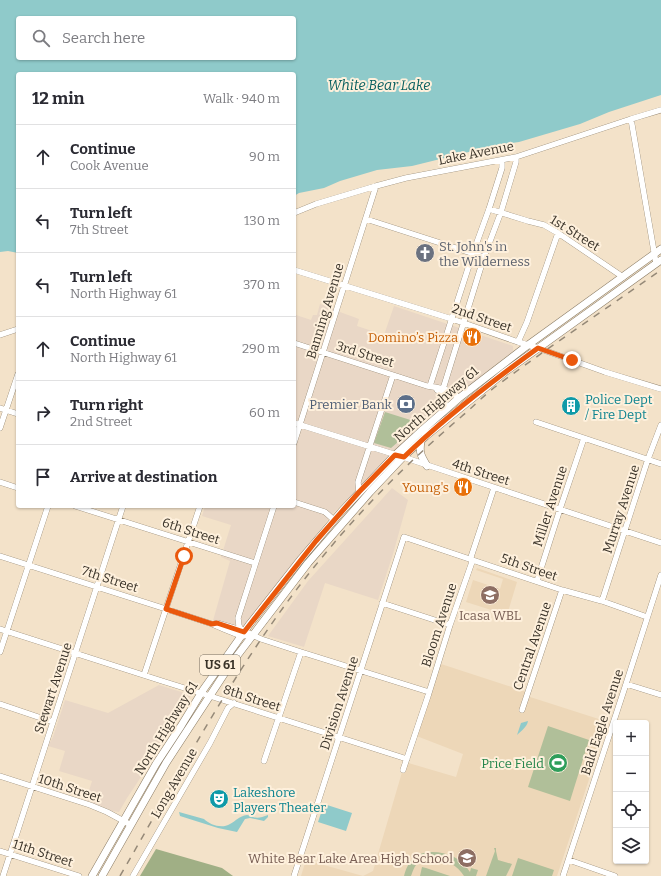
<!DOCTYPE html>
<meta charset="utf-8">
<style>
:root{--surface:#fff;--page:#f7f7f7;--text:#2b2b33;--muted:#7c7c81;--line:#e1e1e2}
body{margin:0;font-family:Bitter,serif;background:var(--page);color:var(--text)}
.controls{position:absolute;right:12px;bottom:12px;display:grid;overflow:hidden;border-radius:4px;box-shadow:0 1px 3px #0004}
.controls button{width:36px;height:36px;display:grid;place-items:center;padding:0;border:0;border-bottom:1px solid var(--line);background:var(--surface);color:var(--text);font:20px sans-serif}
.stop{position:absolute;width:12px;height:12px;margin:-9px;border:3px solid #ea580c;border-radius:50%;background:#fff}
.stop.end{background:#ea580c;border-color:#fff;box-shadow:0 1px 4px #0008}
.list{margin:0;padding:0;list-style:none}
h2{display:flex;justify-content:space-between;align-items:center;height:52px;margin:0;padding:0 16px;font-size:17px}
h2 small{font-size:13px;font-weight:400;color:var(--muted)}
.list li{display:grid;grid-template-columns:26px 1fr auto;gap:12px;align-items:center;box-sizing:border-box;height:64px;padding:0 16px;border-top:1px solid var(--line)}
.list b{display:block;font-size:15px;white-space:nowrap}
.list p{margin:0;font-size:13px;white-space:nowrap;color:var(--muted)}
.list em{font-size:13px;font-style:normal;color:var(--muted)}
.icon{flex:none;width:22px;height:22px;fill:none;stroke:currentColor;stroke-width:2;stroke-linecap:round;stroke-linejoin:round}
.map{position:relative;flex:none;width:661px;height:876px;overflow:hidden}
.search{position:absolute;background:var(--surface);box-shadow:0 1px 3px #0004;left:16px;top:16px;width:280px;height:44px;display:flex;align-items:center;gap:10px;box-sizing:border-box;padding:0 14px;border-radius:4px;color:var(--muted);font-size:15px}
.panel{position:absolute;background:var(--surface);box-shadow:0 1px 3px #0004;left:16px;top:72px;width:280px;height:436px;border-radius:4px}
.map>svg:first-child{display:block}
.commercial{fill:#e9d7c6}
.built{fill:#edd7b8}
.green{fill:#b0bf99}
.forest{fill:#a0af85}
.water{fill:#8fcaca;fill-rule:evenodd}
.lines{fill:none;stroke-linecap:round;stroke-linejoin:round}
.minor-casing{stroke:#897a63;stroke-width:6}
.major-casing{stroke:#897a63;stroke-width:8}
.minor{stroke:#fff;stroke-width:5.5}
.major{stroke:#fff;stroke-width:7}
.rail{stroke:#958978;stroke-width:1.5;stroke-dasharray:7 7;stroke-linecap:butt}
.route{stroke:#ea580c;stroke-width:5}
.labels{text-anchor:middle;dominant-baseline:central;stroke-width:4;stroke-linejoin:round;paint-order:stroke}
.shield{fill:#fef0dc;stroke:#756c5f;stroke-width:1}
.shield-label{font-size:12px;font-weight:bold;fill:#3a3329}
.street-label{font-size:13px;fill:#3a3329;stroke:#fef0dc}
.worship-label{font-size:13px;fill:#5b616d;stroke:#fef0dc;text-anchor:start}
.food-label{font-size:13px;fill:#c56008;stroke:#fef0dc;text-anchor:end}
.culture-label{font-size:13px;fill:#0d838f;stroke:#fef0dc;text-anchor:start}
.service-label{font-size:13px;fill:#4e5e75;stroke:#fef0dc;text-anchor:end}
.education-label{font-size:13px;fill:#785e54;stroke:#fef0dc}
.leisure-label{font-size:13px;fill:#27864d;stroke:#fef0dc;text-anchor:end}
.water-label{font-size:14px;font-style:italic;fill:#0a6060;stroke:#fef0dc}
</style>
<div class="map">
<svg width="661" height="876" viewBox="0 0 661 876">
<rect width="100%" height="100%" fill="#f3e2c9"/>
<path class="commercial" d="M320 304 340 311V312L359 319 357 326 384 335 394 306 513 346V351L463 391 334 512 239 633 212 624 230 561 221 557 231 525 202 516 205 506H294V321L296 315 311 320 313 315H317Z
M392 488 408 500 393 554 378 600 325 583 304 647 268 636 308 581Z
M159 685 191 695 170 731 137 783 127 798 119 812 112 811 86 800 92 781 59 771 65 751 48 746 53 737 65 700 108 713Z"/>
<path class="built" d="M477 568 517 582 507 615 466 602 473 580 500 589 503 579 476 570Z
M438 663 527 692V696L608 722 557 876H301L306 860 363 876 373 871 405 762 456 777 463 754 414 735Z"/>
<path class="green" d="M385 412 420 423 391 448 374 443Z
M548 726 589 740 570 801 528 787Z
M494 848H496V851L498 860 512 864 506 876H486L495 851Z
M429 852C445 851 461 857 470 872L471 868 478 870 476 876H464C456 862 433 852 419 862 414 866 413 871 411 876H404C408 862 413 854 429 852Z
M518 858 554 870 552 876H512Z
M422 867 426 868 450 876H420Z"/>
<path class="forest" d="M156 849 222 868 233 876H140Z"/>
<path class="water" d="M0 0H661V95L609 112 580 124 519 142 497 145 412 166 377 170 340 181 324 188 299 193 294 196V74H18V253L8 251 0 252ZM18 18H294V58H18Z
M528 721C527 727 521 731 517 735L521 723Z
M324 804 352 813 346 831 318 822Z
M179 812 204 819C210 825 222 829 230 824 236 821 239 816 247 815 248 815 251 816 253 817 258 819 262 817 268 815V817L264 821 250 818 245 819 237 832 218 828 180 816Z"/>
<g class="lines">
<g class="minor-casing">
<path id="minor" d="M631 119 656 263
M489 209 528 221 544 225 558 233 623 277
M294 213 316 204 376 186 406 178 516 157 631 119 661 110
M366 219 484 257
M294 270 452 319 518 342 538 348 605 372 661 389
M0 335 18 329
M518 342 527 322 558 233
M294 343 427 386C440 388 449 388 459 398
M430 386 473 253 489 209 502 168V160
M437 390C448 395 445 402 444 411
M440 392 443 389 484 257 501 212 516 162V157
M0 408 18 414
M536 422 661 464
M294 423 403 457 661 543
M0 428 18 374
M294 443 376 186
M0 482 18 488
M359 492 358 482 393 375
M294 502 325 512 334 520
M75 506 255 563
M0 556 166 609 212 624 226 630 241 636 253 635
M537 581 560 509 584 438
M602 601 648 459 661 425
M382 603 450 625
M214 624 217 623 244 631 261 639 301 652 429 692
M0 629 162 681 210 696 407 759
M242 631 239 626 238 618 274 506
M0 652 48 506
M144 675 200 506
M626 684 661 695
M0 704 53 722
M522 710 562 590
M264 761 301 652
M403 770 428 696 450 625 472 562 471 557 494 488
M0 776 90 805 107 812 131 825
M0 851 79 876
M569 860 615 876
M3 876 123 506
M133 876 210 743 228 708 234 703
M294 876 404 537 562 590 602 601 647 617
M563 876 626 684 661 575"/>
</g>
<g class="major-casing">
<path id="major" d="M421 441C419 453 421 456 427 466
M92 876 156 764 181 726 203 690 249 625 301 559 341 512 395 455 420 432 459 398 528 345 661 249
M102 876 166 763 230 665 308 563 370 492 403 457 426 436 505 372 661 260"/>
</g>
<use href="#minor" class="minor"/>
<use href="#major" class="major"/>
<path class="rail" d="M120 876C185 764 245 648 329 549 369 501 414 457 461 417 474 406 485 394 499 384 552 345 607 308 661 270"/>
</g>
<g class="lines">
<path class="route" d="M184 556 166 609 212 624 217 623 244 632 316 541 359 492 395 455 404 457C445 417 491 382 538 348L572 360"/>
</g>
<defs>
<g id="church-disc" transform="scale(1)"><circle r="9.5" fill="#6b7280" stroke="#fef0dc"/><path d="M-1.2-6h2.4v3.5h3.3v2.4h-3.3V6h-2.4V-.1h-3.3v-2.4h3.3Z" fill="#fff"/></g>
<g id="restaurant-disc" transform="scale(1)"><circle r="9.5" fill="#e8710a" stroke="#fef0dc"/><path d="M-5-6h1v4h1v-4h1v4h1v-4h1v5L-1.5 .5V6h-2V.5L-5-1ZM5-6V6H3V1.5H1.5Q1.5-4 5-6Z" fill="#fff"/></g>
<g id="bank-disc" transform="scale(1)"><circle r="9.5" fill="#5c6f8a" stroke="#fef0dc"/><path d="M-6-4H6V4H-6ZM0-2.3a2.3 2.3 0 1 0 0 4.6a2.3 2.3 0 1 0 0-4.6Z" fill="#fff"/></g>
<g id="building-disc" transform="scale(1)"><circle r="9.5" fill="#0f9aa8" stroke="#fef0dc"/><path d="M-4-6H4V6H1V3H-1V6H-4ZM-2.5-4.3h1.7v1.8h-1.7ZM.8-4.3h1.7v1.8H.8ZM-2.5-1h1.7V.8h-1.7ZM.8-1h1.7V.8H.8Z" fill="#fff"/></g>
<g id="school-disc" transform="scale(1)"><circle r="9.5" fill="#8d6e63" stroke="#fef0dc"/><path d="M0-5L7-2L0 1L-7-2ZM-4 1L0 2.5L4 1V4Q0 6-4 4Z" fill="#fff"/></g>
<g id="stadium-disc" transform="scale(1)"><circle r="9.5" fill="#2e9e5b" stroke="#fef0dc"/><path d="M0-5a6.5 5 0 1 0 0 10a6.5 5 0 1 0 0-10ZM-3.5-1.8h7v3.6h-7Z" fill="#fff"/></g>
<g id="theatre-disc" transform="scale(1)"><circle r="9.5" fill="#0f9aa8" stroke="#fef0dc"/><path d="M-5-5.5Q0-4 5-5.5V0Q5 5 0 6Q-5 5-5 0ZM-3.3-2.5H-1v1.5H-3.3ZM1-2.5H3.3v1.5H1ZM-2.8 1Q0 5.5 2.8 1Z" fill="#fff"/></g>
</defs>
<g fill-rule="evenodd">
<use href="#church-disc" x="425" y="253"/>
<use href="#restaurant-disc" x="472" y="337"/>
<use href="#bank-disc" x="406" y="404"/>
<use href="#building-disc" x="571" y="406"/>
<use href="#restaurant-disc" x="463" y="487"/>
<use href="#school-disc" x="490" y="595"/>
<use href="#stadium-disc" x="558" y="763"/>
<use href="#theatre-disc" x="219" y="799"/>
<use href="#school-disc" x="467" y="858"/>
</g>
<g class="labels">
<rect class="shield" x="200" y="655" width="40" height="20" rx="3"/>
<g class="shield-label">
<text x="220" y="665">US 61</text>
</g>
<g class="street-label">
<text transform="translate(476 153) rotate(-11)">Lake Avenue</text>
<text transform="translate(575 233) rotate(32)">1st Street</text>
<text transform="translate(325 311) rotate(-73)">Banning Avenue</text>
<text transform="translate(482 318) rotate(19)">2nd Street</text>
<text transform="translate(365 354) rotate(17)">3rd Street</text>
<text transform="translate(436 404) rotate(-41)">North Highway 61</text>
<text transform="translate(481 472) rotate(18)">4th Street</text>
<text transform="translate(550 506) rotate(-72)">Miller Avenue</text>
<text transform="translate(621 509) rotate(-72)">Murray Avenue</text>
<text transform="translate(191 531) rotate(18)">6th Street</text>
<text transform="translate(529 567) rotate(19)">5th Street</text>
<text transform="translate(110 579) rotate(18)">7th Street</text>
<text transform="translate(439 625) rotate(-72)">Bloom Avenue</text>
<text transform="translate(532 646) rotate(-71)">Central Avenue</text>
<text transform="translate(53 688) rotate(-72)">Stewart Avenue</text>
<text transform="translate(252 698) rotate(18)">8th Street</text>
<text transform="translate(339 703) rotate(-72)">Division Avenue</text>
<text transform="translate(602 722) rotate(-72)">Bald Eagle Avenue</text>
<text transform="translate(166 728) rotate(-58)">North Highway 61</text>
<text transform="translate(174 783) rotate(-60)">Long Avenue</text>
<text transform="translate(70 788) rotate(18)">10th Street</text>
<text transform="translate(43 853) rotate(18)">11th Street</text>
</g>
<g class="worship-label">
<text x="439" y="246">St. John's in<tspan x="439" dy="15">the Wilderness</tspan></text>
</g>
<g class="food-label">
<text x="458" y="337">Domino’s Pizza</text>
<text x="449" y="487">Young's</text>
</g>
<g class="culture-label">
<text x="585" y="399">Police Dept<tspan x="585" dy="15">/ Fire Dept</tspan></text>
<text x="233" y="792">Lakeshore<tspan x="233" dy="15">Players Theater</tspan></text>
</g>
<g class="service-label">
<text x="392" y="404">Premier Bank</text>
</g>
<g class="education-label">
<text x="490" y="615">Icasa WBL</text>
<text x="453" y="858" text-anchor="end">White Bear Lake Area High School</text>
</g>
<g class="leisure-label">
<text x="544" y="763">Price Field</text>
</g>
<g class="water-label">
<text x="379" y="85">White Bear Lake</text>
</g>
</g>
</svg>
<div class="controls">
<button>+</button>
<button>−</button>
<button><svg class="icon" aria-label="locate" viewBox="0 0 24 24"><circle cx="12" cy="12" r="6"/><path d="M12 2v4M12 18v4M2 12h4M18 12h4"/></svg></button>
<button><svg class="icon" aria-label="layers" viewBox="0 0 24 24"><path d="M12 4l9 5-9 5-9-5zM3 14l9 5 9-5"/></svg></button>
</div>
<div class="stop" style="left:184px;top:556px"></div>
<div class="stop end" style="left:572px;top:360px"></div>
<div class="search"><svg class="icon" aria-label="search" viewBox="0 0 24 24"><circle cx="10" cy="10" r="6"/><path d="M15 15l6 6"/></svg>Search here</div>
<section class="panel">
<h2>12 min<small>Walk · 940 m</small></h2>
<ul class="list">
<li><svg class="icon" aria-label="ahead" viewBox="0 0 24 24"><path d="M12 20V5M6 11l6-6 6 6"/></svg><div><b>Continue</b><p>Cook Avenue</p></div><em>90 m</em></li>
<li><svg class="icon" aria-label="left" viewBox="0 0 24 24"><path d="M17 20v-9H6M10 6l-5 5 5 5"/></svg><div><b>Turn left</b><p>7th Street</p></div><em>130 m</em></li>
<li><svg class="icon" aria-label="left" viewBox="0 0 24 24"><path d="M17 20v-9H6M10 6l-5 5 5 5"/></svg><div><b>Turn left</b><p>North Highway 61</p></div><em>370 m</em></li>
<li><svg class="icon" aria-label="ahead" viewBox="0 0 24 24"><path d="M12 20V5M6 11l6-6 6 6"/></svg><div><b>Continue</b><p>North Highway 61</p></div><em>290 m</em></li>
<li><svg class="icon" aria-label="right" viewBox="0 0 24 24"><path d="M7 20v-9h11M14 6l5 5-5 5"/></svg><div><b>Turn right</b><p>2nd Street</p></div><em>60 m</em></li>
<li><svg class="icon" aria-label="arrive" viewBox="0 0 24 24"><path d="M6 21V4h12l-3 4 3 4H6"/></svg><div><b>Arrive at destination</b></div></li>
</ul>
</section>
</div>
